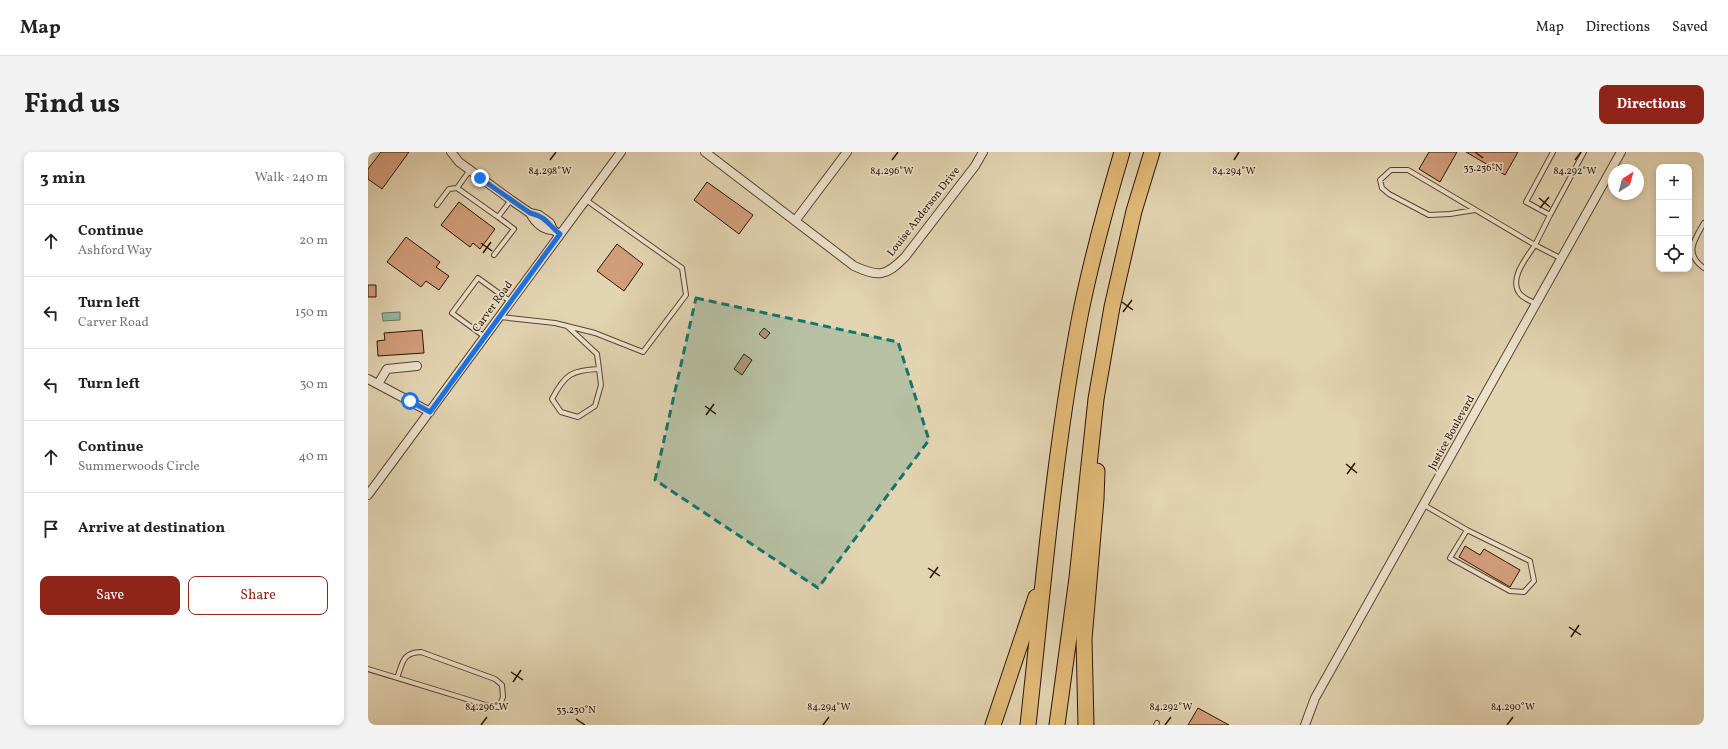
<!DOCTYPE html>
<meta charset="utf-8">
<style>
:root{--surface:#fff;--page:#f2f2f2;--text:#222;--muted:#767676;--line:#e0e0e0;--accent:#8f2418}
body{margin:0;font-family:Vollkorn,serif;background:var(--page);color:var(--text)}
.controls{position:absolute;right:12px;top:12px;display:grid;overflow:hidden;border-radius:8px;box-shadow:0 2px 6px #0003}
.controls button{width:36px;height:36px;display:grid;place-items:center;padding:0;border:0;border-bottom:1px solid var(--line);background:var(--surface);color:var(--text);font:20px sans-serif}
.compass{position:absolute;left:1240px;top:12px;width:36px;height:36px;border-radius:50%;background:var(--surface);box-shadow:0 2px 6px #0003;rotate:36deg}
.stop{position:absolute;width:12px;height:12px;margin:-9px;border:3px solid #1a73e8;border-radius:50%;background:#fff}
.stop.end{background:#1a73e8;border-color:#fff;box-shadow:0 1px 4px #0008}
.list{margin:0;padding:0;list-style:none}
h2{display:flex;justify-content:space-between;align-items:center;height:52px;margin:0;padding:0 16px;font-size:17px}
h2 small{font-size:13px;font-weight:400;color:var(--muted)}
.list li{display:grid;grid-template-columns:26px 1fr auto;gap:12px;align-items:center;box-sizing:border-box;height:72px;padding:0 16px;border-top:1px solid var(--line)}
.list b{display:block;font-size:15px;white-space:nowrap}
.list p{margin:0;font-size:13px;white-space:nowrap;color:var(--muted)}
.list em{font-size:13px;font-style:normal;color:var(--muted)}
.actions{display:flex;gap:8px;padding:12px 16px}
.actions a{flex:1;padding:9px 0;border:1px solid var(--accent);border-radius:8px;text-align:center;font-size:14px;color:var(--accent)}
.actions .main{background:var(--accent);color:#fff}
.icon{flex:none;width:22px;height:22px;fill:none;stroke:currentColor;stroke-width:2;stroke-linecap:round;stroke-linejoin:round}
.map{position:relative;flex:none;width:1336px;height:573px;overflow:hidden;border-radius:8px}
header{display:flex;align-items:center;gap:24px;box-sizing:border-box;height:56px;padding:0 20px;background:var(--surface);border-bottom:1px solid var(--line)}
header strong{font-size:19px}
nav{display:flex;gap:22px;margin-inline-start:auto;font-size:14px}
.intro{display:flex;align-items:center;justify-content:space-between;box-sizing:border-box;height:96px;padding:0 24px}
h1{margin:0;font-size:28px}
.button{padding:10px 18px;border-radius:8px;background:var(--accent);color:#fff;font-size:14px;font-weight:700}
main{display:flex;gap:24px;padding:0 24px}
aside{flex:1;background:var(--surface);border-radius:8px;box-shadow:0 2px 6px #0003}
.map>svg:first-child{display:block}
.water{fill:#96b9a6;stroke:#6c7765}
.building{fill:#d29d7b;stroke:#2e1304}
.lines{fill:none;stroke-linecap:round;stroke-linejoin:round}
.service-casing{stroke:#5b432f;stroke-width:6}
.minor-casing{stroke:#5b432f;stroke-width:10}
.motorway-casing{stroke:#2e1304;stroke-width:17}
.service{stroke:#ece2cc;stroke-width:4}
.minor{stroke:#ece2cc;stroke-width:8}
.motorway{stroke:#e1ba78;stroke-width:15}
.route{stroke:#1a73e8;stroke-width:5}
.marked{fill:#0f766e;fill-opacity:0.2;stroke:#0f766e;stroke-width:3;stroke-dasharray:8 5;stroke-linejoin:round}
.ticks{fill:none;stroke:#2e1304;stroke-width:1.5}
.labels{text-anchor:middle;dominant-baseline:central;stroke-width:3.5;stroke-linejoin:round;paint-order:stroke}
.street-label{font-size:11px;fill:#2e1304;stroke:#ece2cc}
.ticks-label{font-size:10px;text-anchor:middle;fill:#2e1304;stroke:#ece2cc;stroke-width:3.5;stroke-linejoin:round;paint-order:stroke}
</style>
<header>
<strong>Map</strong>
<nav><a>Map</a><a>Directions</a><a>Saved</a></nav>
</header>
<div class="intro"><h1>Find us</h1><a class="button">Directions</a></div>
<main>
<aside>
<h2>3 min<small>Walk · 240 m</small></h2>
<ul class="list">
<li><svg class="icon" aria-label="ahead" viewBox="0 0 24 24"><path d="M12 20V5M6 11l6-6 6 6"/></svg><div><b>Continue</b><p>Ashford Way</p></div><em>20 m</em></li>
<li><svg class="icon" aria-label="left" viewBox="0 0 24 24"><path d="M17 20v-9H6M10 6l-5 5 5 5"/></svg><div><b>Turn left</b><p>Carver Road</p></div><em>150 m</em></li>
<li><svg class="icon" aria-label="left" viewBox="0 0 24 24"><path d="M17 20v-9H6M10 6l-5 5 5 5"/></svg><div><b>Turn left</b></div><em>30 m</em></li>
<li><svg class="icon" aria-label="ahead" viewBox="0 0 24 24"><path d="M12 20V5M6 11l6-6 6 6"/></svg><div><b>Continue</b><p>Summerwoods Circle</p></div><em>40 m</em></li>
<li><svg class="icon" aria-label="arrive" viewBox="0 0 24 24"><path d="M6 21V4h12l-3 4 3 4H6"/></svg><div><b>Arrive at destination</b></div></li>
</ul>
<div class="actions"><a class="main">Save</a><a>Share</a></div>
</aside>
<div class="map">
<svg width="1336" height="573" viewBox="0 0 1336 573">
<rect width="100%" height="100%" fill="#e2d3b1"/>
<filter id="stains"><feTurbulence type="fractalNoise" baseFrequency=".005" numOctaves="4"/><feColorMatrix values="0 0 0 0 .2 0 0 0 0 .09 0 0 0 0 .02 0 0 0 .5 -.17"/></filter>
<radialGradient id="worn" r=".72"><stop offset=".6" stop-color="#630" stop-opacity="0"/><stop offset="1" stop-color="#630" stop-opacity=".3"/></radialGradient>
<path class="water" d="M32 160V168L15 169 14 161Z"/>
<path class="building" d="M13 0H41L14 37 0 27V17Z
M1061 0H1089L1072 30 1051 17Z
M1098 0H1150L1137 23Z
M339 30 385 63 371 82 326 48Z
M91 50 127 77 112 97 105 91 102 95 73 73Z
M38 85 72 110 68 115 81 124 71 138 58 129 53 135 19 110Z
M249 92 275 112 256 139 229 119Z
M0 133H8V145H0Z
M396 176 402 181 397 187 391 182Z
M54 178 56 201 10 204 9 189 17 188 16 181Z
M376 202 384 208 374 223 366 217Z
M1097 394 1112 403 1116 397 1152 418 1142 435 1091 405Z
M830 556 861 573H820Z"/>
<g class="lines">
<g class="service-casing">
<path id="service" d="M1185 0 1158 50 1182 63 1167 93 1194 107
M89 36 130 65
M69 53 81 37 89 36 102 18
M1107 58 1082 62 1061 63 1021 42 1014 36 1012 28 1023 18H1040L1167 93C1159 105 1140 127 1152 142 1155 146 1163 149 1168 152
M1182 63 1216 0
M1336 71C1326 88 1316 102 1336 116
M126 103 146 77 130 65 143 48
M132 165 187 171 227 181 275 200 318 143 314 116 218 48
M199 174 229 202 231 217C204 218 197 222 184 247L193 260 210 265 227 254 233 233 231 217
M117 185 84 161 110 126 143 150
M1056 353 1099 378 1082 406 1142 439 1156 440 1166 429 1162 409 1099 378
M0 517 121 554 131 555 135 545 134 533 127 527 53 500C34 501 35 510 29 526
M788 573 789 571"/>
</g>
<g class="minor-casing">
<path id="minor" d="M83 0 91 10 143 48 162 61 171 63 182 71 185 78 191 82
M337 0 486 114C511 125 517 125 537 105L607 14 615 0
M162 61C167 70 174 78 185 78
M427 69 479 0
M0 227 62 260
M10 232 19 217 49 214
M0 343 253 0
M937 573 947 546 1253 0"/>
</g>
<g class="motorway-casing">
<path id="motorway" d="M625 573 668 445
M660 573C675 437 686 299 712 164 723 109 738 54 754 0
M689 573 709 426 728 247 744 155 766 59 784 0
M718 573 716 487 728 347 729 319"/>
</g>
<use href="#service" class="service"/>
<use href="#minor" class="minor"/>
<use href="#motorway" class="motorway"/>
</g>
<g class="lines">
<path class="route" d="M42 249 62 260 192 82C180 73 179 65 162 61L112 26"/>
</g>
<path class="marked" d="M328 146 530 190 561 288 450 436 287 328Z"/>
<path class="ticks" d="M1107 0 1115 6M182 8 188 0M524 8 530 0M866 8 871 0M1207 8 1213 0M1171 46 1182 55M1172 56 1181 45M113 91 124 99M115 101 123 90M754 150 765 158M755 160 764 148M337 254 348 262M338 263 346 252M978 312 989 321M979 322 987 311M560 416 572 424M562 426 570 415M1201 475 1213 483M1203 485 1211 473M143 520 155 528M145 530 153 518M208 567 217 573M113 573 119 565M455 573 461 565M797 573 803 565M1139 573 1145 565"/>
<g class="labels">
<g class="street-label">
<text transform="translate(556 60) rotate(-52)">Louise Anderson Drive</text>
<text transform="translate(125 155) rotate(-54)">Carver Road</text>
<text transform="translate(1084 281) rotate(-61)">Justice Boulevard</text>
</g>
</g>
<g class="ticks-label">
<text x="1115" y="19">33.236°N</text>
<text x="524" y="22">84.296°W</text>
<text x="866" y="22">84.294°W</text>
<text x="1207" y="22">84.292°W</text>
<text x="182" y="22">84.298°W</text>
<text x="119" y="558">84.296°W</text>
<text x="461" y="558">84.294°W</text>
<text x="803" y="558">84.292°W</text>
<text x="1145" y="558">84.290°W</text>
<text x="208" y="561">33.230°N</text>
</g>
<rect width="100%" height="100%" filter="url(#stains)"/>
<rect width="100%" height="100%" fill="url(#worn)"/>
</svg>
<div class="controls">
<button>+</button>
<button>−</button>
<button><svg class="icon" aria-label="locate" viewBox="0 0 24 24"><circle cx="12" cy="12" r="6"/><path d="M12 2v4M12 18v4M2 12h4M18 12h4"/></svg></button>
</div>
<svg class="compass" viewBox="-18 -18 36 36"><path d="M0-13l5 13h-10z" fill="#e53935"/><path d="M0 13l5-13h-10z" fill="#767676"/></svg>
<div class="stop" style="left:42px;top:249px"></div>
<div class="stop end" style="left:112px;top:26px"></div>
</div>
</main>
